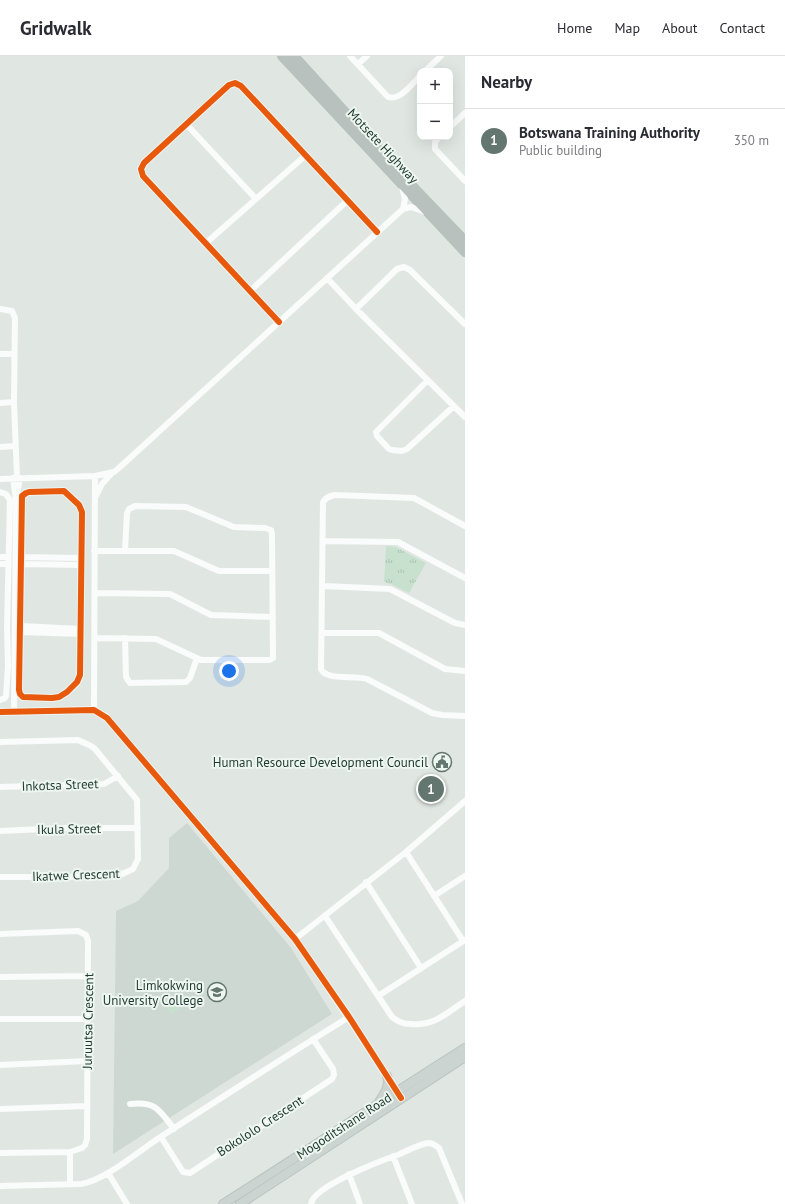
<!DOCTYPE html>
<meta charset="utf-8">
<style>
:root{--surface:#fff;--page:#f7f7f7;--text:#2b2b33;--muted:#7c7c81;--line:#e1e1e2;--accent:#63766f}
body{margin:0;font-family:"PT Sans",sans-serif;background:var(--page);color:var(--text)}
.controls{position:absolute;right:12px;top:12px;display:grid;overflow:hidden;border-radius:8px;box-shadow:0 4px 16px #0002}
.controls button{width:36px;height:36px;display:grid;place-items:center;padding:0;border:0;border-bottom:1px solid var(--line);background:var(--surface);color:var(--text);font:20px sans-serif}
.you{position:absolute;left:229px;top:615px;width:14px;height:14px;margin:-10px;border:3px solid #fff;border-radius:50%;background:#1a73e8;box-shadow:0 0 0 6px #1a73e833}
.badge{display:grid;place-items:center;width:26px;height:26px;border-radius:50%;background:var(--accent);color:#fff;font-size:13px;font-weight:700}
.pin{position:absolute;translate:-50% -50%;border:2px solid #fff;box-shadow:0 1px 4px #0006}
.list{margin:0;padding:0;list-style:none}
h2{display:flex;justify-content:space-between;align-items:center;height:52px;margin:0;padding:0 16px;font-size:17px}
h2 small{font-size:13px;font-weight:400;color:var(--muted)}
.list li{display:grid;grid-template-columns:26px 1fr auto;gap:12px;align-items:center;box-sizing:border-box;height:64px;padding:0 16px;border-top:1px solid var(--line)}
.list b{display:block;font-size:15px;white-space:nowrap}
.list p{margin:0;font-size:13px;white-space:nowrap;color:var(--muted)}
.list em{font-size:13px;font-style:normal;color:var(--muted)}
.map{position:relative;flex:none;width:465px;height:1148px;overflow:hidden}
header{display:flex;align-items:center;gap:24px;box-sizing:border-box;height:56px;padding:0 20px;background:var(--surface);border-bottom:1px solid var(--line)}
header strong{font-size:19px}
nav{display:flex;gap:22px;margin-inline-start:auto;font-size:14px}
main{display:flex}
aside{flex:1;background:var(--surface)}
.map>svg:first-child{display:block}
.built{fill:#ced8d3}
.grass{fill:url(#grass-tufts)}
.pitch{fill:#c8e1ce}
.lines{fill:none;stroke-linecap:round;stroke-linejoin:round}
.major-casing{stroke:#bac3c0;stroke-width:10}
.highway-casing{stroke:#bac3c0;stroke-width:10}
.minor{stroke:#fafbfb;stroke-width:6}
.major{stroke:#ccd4d1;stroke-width:8}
.highway{stroke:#b8c1be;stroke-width:9}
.cycleway-casing{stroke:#eef6f1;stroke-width:8}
.cycleway{stroke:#e8590c;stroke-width:6}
.labels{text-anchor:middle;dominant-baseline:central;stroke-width:4;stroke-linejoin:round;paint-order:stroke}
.street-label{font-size:13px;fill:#1f3930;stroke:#eef6f1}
.poi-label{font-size:13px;fill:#1f3930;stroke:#eef6f1;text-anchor:end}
</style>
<header>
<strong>Gridwalk</strong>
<nav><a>Home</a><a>Map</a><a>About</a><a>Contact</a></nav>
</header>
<main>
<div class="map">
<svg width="465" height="1148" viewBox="0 0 465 1148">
<defs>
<pattern id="grass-tufts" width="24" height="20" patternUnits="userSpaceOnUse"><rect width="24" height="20" fill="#c8e1ce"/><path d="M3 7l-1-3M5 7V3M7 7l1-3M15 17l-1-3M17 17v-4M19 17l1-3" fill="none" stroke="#abc2b1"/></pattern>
</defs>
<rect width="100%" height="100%" fill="#e0e7e3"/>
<path class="built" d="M187 767 291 892 332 958 113 1098 116 855 138 845 169 812V782Z"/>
<path class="grass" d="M386 490 396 491 426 507 409 537 391 528 384 526Z"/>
<path class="pitch" d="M181 939 187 949 171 958 166 950Z"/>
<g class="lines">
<g class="major-casing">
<path id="major" d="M379 1046C385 1037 390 1030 387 1020
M223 1148C304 1097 384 1043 465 992
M240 1148 465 1001"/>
</g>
<g class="highway-casing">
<path id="highway" d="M282 0 465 196
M294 0 418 136 465 185"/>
</g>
<path class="minor" d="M350 0 388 41C400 45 412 28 420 20
M358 8 367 0
M425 15 441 0
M187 69 256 143
M450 71 465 57
M439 81 435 86V93L465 125
M403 153 411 151 425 156
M206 187 306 99
M327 222 356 253 465 361
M250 235 348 144
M0 253 12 255 15 262 14 346 17 422
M356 253 397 213 404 211 410 214 465 268
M279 266 143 120 141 113 144 107 229 29 235 27 241 30 377 176
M0 298H14
M428 324 376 376 377 380 389 393 392 394 402 395 407 393 454 350
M0 347 14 346
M0 391 15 390
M13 422 16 444 14 655
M0 423 95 420 114 416 120 411 403 153 405 143 402 131
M64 435 79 449 82 456 80 619 77 626 67 636 59 641 52 642 23 641 20 638 19 634 22 440 26 437 29 436Z
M0 436 6 438 10 444 7 571 8 610 6 640 5 642 0 644
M17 439 20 422
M96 440 102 428 112 417
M465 470 414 442 335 439C330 440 326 441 323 446L321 613C326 625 355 619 367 623L432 657 442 659 465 660
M323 485 398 486 465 522
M94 495H174L219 515H272
M0 501H8
M21 501 81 502
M0 508H8
M21 508 81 509
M323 530 390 533 455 567 465 569
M95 537 170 538 211 559 273 561
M20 570 81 573
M20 576 81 578
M323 577H379L445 613 465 615
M95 582 156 583 201 604H269L273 602 272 478 271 474 265 472 234 471 186 451 135 450 129 453 127 457 125 494
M125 582 126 621 130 627 186 626 190 622 197 602
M94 654 95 420
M0 656 94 654 107 662 295 883 399 1038
M0 686 78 684 91 690 95 693 137 744 138 803 133 813 122 818 66 821H0
M0 731 104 728 118 720
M0 775 65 772H138
M406 796 463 885
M366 826 421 912
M434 840 465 820
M325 860 392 961C398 966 403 968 410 968 435 970 445 958 465 945
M0 878 78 875 86 879 88 885 87 1083 85 1089 82 1092 70 1096V1128
M295 883 406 796 465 745
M0 921 88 920
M378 940 465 884
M0 963H88
M0 1009 87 1005
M130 1048C155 1045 159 1053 174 1073
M0 1053 87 1050
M161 1081 183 1116 190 1117 332 1023 334 1019 333 1013 313 983
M0 1097 70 1096
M393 1100 412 1148
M108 1117 127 1148
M349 1118 360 1148
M0 1130 81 1128C106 1124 140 1094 162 1080 224 1040 286 1000 349 961
M311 1148C313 1130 383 1104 400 1098 409 1094 419 1088 429 1087L433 1088 439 1092 462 1148"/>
<use href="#major" class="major"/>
<use href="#highway" class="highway"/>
<g class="cycleway-casing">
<path id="cycleway" d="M279 266 143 120 141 113 144 107 229 29 235 27 241 30 377 176
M64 435 79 449 82 456 80 619 77 626 67 636 59 641 52 642 23 641 20 638 19 634 22 440 26 437 29 436Z
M0 656 94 654 107 662 295 883 349 961 401 1042"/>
</g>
<use href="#cycleway" class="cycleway"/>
</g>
<defs>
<g id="civic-ring" transform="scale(1)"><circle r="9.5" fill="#eef6f1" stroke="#63766f" stroke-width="1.5"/><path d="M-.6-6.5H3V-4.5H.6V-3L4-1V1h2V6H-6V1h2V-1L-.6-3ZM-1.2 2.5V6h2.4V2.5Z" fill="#63766f"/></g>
<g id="university-ring" transform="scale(1)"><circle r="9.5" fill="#eef6f1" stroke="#63766f" stroke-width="1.5"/><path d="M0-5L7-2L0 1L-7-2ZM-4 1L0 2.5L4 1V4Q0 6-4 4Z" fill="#63766f"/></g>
</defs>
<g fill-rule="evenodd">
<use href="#civic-ring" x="442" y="706"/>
<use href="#university-ring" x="217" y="936"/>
</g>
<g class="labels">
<g class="street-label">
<text transform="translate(383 90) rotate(47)">Motsete Highway</text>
<text transform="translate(60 729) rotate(-2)">Inkotsa Street</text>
<text transform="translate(69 773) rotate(-1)">Ikula Street</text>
<text transform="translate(76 819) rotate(-2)">Ikatwe Crescent</text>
<text transform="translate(88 965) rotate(-89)">Juruutsa Crescent</text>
<text transform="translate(260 1070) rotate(-33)">Bokololo Crescent</text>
<text transform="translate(344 1070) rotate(-33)">Mogoditshane Road</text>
</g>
<g class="poi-label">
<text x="428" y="706">Human Resource Development Council</text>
<text x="203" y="929">Limkokwing<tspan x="203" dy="15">University College</tspan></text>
</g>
</g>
</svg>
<div class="controls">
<button>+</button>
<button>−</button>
</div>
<div class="you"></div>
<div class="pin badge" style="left:431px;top:733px">1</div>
</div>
<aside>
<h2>Nearby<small></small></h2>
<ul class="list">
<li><span class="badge">1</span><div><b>Botswana Training Authority</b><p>Public building</p></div><em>350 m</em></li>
</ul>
</aside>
</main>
